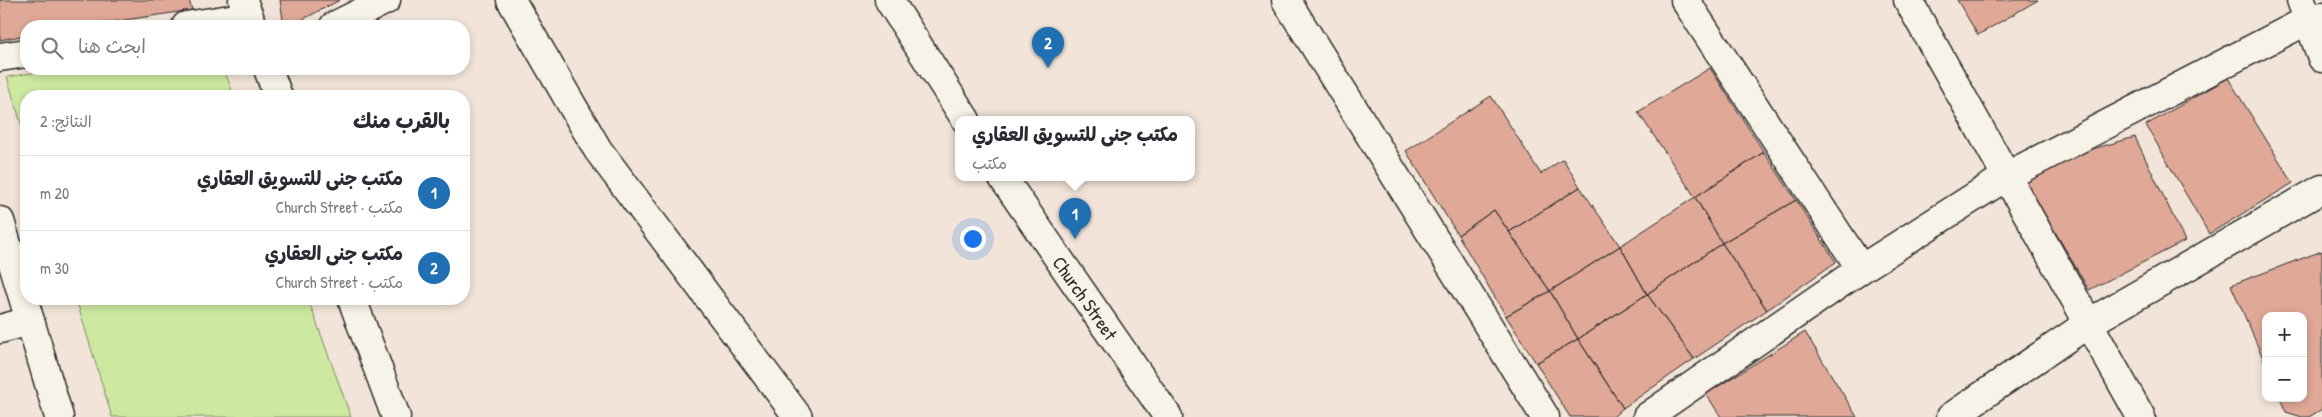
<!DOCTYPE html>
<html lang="ar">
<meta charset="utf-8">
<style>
:root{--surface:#fff;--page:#f2f2f3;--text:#2b2b33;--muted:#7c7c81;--line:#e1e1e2;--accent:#1f6fb2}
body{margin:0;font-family:"Patrick Hand","Playpen Sans Arabic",sans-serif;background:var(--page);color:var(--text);direction:rtl}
.controls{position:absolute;right:15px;bottom:15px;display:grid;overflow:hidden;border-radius:10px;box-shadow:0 2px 8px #0003}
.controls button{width:45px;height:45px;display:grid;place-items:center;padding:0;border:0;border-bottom:1px solid var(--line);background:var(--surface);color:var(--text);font:25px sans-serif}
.you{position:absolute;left:972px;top:238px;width:18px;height:18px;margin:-12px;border:4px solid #fff;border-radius:50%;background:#1a73e8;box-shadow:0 0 0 8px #1a73e833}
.badge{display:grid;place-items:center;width:32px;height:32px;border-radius:50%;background:var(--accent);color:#fff;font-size:16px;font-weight:700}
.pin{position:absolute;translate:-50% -41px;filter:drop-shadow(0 1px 2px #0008)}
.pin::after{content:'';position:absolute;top:26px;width:18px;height:15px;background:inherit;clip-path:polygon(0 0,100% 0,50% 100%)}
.popup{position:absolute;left:955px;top:116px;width:240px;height:65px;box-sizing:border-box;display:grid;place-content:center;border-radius:10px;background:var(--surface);filter:drop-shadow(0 1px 4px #0005);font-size:16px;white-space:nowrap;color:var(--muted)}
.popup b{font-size:19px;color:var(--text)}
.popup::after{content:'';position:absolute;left:50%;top:100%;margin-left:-10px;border:10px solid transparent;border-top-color:var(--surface)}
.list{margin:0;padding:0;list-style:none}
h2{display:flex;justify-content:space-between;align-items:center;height:65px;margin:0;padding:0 20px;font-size:21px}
h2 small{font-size:16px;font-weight:400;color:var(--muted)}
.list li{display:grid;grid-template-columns:32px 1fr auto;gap:15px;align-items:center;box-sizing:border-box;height:75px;padding:0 20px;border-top:1px solid var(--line)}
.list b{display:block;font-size:19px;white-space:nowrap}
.list p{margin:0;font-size:16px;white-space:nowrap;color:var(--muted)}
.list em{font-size:16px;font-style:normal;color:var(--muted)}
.icon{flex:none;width:28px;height:28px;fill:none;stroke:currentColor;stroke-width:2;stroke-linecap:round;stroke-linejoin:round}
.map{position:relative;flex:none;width:2322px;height:417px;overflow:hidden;direction:ltr}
.search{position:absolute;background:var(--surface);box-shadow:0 2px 8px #0003;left:20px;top:20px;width:450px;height:55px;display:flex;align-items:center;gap:12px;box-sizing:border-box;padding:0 18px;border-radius:20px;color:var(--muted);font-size:19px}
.panel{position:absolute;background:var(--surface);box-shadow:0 2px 8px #0003;left:20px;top:90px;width:450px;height:215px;border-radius:20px;direction:rtl}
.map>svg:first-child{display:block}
.green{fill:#cde9a0;stroke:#7c8a66}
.building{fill:#dfa897;stroke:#2b2b2b}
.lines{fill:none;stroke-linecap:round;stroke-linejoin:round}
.minor-casing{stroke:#2b2b2b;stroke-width:31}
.tertiary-casing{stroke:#2b2b2b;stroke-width:31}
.secondary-casing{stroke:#2b2b2b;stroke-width:31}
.primary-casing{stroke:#2b2b2b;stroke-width:31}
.minor{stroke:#f7f3e8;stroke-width:28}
.tertiary{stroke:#f7f3e8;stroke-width:28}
.secondary{stroke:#f7f3e8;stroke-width:28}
.primary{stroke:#f7f3e8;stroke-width:28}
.labels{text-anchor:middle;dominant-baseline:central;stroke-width:4;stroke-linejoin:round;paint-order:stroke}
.street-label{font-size:19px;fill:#2b2b2b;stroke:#f7f3e8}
</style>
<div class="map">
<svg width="2322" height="417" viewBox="0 0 2322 417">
<rect width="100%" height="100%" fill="#f2e4d8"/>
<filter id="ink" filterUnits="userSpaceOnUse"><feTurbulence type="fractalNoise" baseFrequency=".02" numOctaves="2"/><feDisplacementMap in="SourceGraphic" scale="10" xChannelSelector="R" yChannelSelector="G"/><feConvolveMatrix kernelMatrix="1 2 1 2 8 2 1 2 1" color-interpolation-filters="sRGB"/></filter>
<g filter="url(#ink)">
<path class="green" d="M55 69H224L234 96H26V140L7 77Z
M76 299H308L351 417H112Z"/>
<path class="building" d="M0 0H189L192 10 85 26H26V35L0 40Z
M280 0H340L290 26H284Z
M1957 0H2038L1978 35Z
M1710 68 1764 152 1695 197 1638 112Z
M2228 78 2293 183 2209 234 2146 125Z
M1491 96 1541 174 1563 159 1580 187 1509 232 1494 210 1458 235 1406 151Z
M2135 137 2185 241 2089 290 2019 170Z
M1764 152 1796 200 1722 243 1695 197Z
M1580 187 1620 246 1550 291 1509 232Z
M1695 197 1722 243 1647 294 1620 246Z
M1796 200 1836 262 1767 310 1722 243Z
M1494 210 1550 291 1506 316 1458 235Z
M1722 243 1767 310 1694 359 1647 294Z
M1620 246 1647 294 1578 339 1550 291Z
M2322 251V409L2309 417H2302L2286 412 2280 398H2303V316H2266V365L2231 285Z
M1550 291 1578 339 1536 363 1506 316Z
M1647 294 1694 359 1623 408 1578 339Z
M1805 332 1857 417H1721L1706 394Z
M1578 339 1623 408 1613 417H1570L1536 363Z"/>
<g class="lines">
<g class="minor-casing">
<path id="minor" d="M511 0 598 150 798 417
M889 0 966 120
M1286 0 1545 417
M1685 0 1861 269
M1908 0 2141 417
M186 26 249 16
M334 26 386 0
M0 57 26 53
M1003 178 1168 417
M0 329 30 321
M1647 417 1861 269 2007 176 2308 20 2322 16
M1951 417 2089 323 2322 189"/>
</g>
<g class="tertiary-casing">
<path id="tertiary" d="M0 221 59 417"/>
</g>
<g class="secondary-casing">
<path id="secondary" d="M243 0 252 26
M268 69 278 96
M352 299 396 417"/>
</g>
<g class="primary-casing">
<path id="primary" d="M2301 0 2322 58"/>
</g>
<use href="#minor" class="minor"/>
<use href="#tertiary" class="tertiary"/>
<use href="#secondary" class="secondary"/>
<use href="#primary" class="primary"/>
</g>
</g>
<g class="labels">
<g class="street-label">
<text transform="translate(1085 298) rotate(55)">Church Street</text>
</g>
</g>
</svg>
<div class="controls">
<button>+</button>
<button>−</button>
</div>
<div class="you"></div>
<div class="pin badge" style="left:1075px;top:239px">1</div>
<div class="popup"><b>مكتب جنى للتسويق العقاري</b>مكتب</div>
<div class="pin badge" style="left:1048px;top:68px">2</div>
<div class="search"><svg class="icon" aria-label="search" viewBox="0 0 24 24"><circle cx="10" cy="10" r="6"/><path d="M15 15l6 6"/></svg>ابحث هنا</div>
<section class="panel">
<h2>بالقرب منك<small>النتائج: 2</small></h2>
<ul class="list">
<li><span class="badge">1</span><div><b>مكتب جنى للتسويق العقاري</b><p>مكتب · Church Street</p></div><em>20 m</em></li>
<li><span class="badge">2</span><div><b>مكتب جنى العقاري</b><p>مكتب · Church Street</p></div><em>30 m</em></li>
</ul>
</section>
</div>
